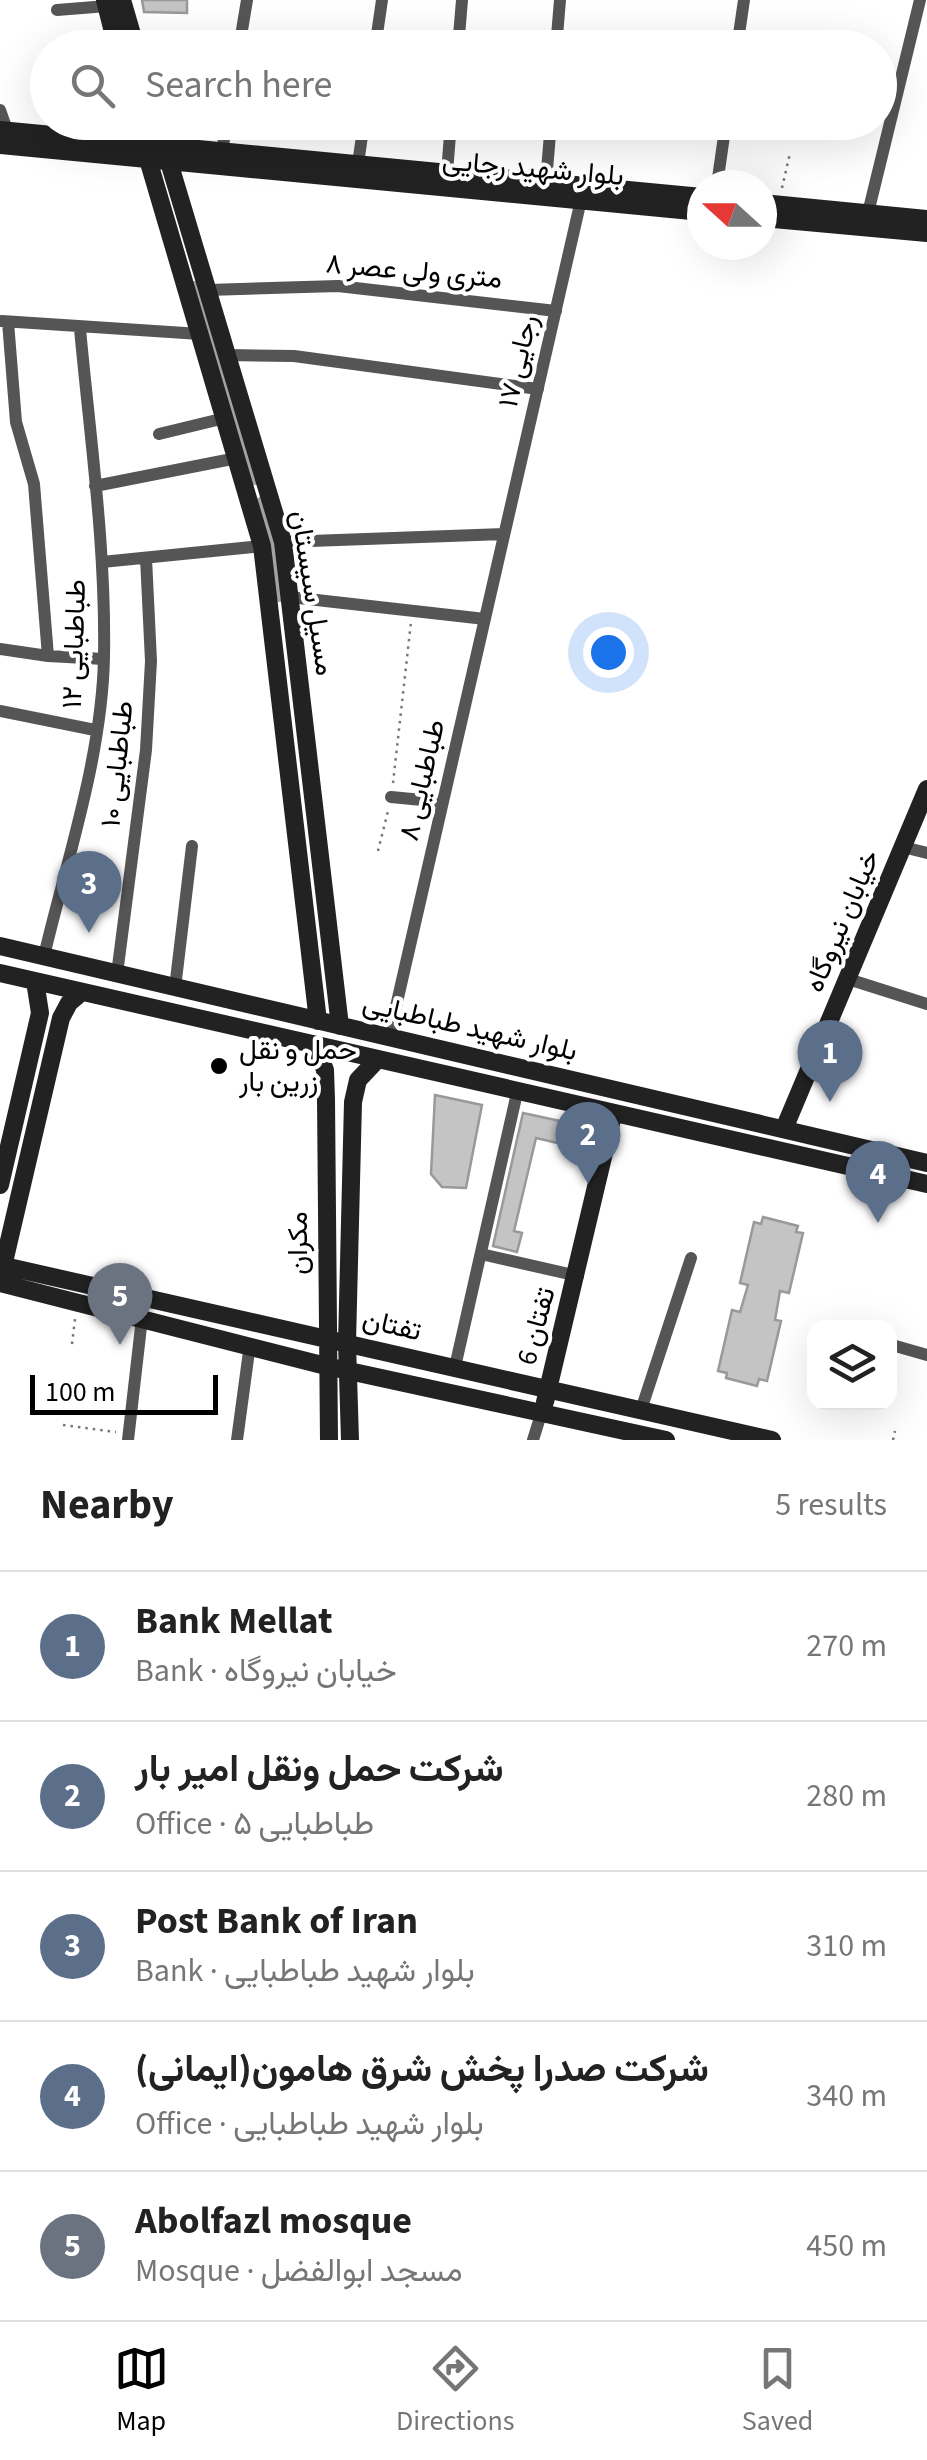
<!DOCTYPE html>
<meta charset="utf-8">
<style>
:root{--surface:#fff;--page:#f6f6f6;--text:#222;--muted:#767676;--line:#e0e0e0;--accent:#000}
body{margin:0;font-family:"Source Sans 3",Vazirmatn,sans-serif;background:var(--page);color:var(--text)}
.controls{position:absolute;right:30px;bottom:30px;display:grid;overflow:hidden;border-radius:20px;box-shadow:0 10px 40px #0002}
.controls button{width:90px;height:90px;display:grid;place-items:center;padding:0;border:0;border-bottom:2px solid var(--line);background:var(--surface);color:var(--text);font:50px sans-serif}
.compass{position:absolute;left:687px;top:170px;width:90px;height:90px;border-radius:50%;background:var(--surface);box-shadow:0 10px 40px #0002;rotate:291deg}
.scale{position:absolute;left:30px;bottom:25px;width:188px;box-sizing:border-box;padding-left:10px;border:5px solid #000;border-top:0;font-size:28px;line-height:35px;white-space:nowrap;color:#000;-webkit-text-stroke:8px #fff;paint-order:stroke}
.you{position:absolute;left:608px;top:652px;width:35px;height:35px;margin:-25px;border:8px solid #fff;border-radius:50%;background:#1a73e8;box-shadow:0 0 0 15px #1a73e833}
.badge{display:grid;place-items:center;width:65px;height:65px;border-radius:50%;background:var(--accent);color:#fff;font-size:32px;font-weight:700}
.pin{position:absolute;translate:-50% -82px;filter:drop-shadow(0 2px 5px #0008)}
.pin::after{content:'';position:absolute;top:52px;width:35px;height:30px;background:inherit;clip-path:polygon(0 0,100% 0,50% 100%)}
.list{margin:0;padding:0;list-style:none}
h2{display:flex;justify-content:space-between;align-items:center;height:130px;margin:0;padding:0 40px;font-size:42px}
h2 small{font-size:32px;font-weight:400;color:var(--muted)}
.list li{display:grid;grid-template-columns:65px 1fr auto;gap:30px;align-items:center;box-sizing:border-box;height:150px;padding:0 40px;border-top:2px solid var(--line)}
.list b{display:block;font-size:38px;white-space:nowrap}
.list p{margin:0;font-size:32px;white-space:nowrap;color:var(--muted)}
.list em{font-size:32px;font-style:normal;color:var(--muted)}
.icon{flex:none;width:55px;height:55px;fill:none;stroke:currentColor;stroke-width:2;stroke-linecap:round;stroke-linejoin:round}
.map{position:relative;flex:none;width:927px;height:1440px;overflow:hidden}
.search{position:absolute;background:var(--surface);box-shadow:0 10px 40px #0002;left:30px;right:30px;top:30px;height:110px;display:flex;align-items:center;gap:25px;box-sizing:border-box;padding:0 35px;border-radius:55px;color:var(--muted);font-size:38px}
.sheet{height:880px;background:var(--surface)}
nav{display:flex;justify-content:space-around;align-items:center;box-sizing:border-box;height:140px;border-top:2px solid var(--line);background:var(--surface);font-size:28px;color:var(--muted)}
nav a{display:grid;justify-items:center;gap:5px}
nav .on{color:var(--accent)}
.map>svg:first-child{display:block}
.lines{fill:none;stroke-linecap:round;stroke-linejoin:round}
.canal{stroke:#a3a3a3;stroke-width:14}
.building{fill:#c4c4c4;stroke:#999;stroke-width:2.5}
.path{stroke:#777;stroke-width:2.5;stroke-dasharray:2.5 5;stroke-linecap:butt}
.street{stroke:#555;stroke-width:12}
.secondary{stroke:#222;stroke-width:18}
.poi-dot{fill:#000;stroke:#fff;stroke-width:4}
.labels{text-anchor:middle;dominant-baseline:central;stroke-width:8;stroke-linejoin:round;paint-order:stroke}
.street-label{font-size:28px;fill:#000;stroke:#fff}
.poi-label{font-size:28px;fill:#000;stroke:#fff;text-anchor:start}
</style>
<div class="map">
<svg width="927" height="1440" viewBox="0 0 927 1440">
<rect width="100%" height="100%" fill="#fff"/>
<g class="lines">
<path class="canal" d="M147 122 150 133
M195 288 255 478
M263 503 280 595"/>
</g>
<path class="building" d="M142 0H187V13L144 12Z
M435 1095 482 1105 466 1188 442 1187 431 1174Z
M523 1113 597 1129 588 1166 575 1163 579 1148 536 1138 514 1231 522 1233 517 1252 493 1246Z
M763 1217 798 1226 796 1232 803 1233 789 1293 780 1291 775 1320 781 1321 767 1381 759 1379 757 1386 726 1378 727 1373 718 1371 732 1310 740 1312 748 1285 740 1283 754 1222 761 1224Z"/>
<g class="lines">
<path class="path" d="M782 188 790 153
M393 783 411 622
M378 851 388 811
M72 1344 75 1319
M63 1425 116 1432
M893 1440 895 1431"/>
<path class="street" d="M57 10 107 6
M459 35 540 48
M239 48 247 0
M375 48 382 0
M458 48 462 0
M556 48 560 0
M737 48 744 0
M0 110 7 130
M222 151 227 122
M358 164 364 122
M447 173 451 122
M546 182 551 122
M717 185 726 122
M868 213 920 0
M208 290 338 286 556 311
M2 321 200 334
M8 322 16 422 34 484 48 656 104 659
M228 355 294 356 538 389
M159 434 225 418
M95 486 237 458
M283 542 504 534
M102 562 262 546
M290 597 485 619
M0 649 48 656
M0 711 95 730
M391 797 443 802
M903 847 927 853
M44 956C67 859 102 757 104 657 106 547 90 437 80 329
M117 974 146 750 151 661 146 558
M848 979 927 1004
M175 988 192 846
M389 1037 581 200
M481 1254 578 1276
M892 1345 927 1355
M455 1367 517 1093
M641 1410 691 1258
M128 1440 142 1318
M237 1440 250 1344
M533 1440 542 1411"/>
<path class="secondary" d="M105 0 117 48
M122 0 136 48
M137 122 262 546 318 1021
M157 122 283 542 340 1026
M0 130 702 197
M0 145 702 212
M762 203 927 219
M762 218 927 233
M0 946 927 1163
M0 973 927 1184
M316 1047 325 1070 326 1099 329 1440
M784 1129 927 789
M0 1185 40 1013 35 981
M0 1265 772 1440
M1 1275 61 1018 69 1003 82 992
M0 1283 326 1366 666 1440
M545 1402 613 1115
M350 1440 347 1343 353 1102 358 1080 376 1061"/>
</g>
<circle class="poi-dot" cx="219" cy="1066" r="10"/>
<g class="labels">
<g class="street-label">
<text transform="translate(533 168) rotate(5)">بلوار شهید رجایی</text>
<text transform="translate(414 271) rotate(5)">۸ متری ولی عصر</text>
<text transform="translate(518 361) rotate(-77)">رجایی ۱۷</text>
<text transform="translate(313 593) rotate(81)">مسیل سیستان</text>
<text transform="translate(74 644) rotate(-88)">طباطبایی ۱۲</text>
<text transform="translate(117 764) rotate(-84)">طباطبایی ۱۰</text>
<text transform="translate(422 780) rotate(-77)">طباطبایی ۸</text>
<text transform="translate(842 921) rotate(-67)">خیابان نیروگاه</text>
<text transform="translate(470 1027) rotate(13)">بلوار شهید طباطبایی</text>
<text transform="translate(298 1243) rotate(-90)">مکران</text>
<text transform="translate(392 1325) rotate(13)">تفتان</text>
<text transform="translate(536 1326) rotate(-75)">تفتان 6</text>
</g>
<g class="poi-label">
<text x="239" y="1050">حمل و نقل<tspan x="239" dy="32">زرین بار</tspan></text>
</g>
</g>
</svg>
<div class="controls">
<button><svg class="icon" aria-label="layers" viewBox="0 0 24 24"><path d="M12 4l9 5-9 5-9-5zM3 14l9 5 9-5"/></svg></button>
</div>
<svg class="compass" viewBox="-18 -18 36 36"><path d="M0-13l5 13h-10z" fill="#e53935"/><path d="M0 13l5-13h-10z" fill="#767676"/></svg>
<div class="scale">100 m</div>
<div class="you"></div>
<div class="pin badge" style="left:830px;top:1102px;background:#5c6f8a">1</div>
<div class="pin badge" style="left:588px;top:1184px;background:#5c6f8a">2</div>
<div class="pin badge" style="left:89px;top:933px;background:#5c6f8a">3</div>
<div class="pin badge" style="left:878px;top:1223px;background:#5c6f8a">4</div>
<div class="pin badge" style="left:120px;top:1345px;background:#6b7280">5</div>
<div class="search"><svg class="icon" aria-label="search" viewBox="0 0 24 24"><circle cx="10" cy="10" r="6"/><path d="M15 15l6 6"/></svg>Search here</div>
</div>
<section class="sheet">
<h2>Nearby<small>5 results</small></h2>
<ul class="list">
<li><span class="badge" style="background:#5c6f8a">1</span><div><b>Bank Mellat</b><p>Bank · خیابان نیروگاه</p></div><em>270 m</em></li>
<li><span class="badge" style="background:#5c6f8a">2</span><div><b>شرکت حمل ونقل امیر بار</b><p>Office · طباطبایی ۵</p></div><em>280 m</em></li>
<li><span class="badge" style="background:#5c6f8a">3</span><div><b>Post Bank of Iran</b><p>Bank · بلوار شهید طباطبایی</p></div><em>310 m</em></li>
<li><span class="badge" style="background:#5c6f8a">4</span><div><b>شرکت صدرا پخش شرق هامون(ایمانی)</b><p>Office · بلوار شهید طباطبایی</p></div><em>340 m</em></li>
<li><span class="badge" style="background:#6b7280">5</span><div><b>Abolfazl mosque</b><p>Mosque · مسجد ابوالفضل</p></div><em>450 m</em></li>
</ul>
</section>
<nav>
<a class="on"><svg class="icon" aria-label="map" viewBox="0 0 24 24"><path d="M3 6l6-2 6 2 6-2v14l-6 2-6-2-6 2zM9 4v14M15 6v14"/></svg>Map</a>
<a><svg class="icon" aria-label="directions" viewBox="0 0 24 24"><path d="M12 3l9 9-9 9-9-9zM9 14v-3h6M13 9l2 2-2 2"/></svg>Directions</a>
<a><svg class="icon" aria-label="saved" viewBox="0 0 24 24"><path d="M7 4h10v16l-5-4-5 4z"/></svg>Saved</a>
</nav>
